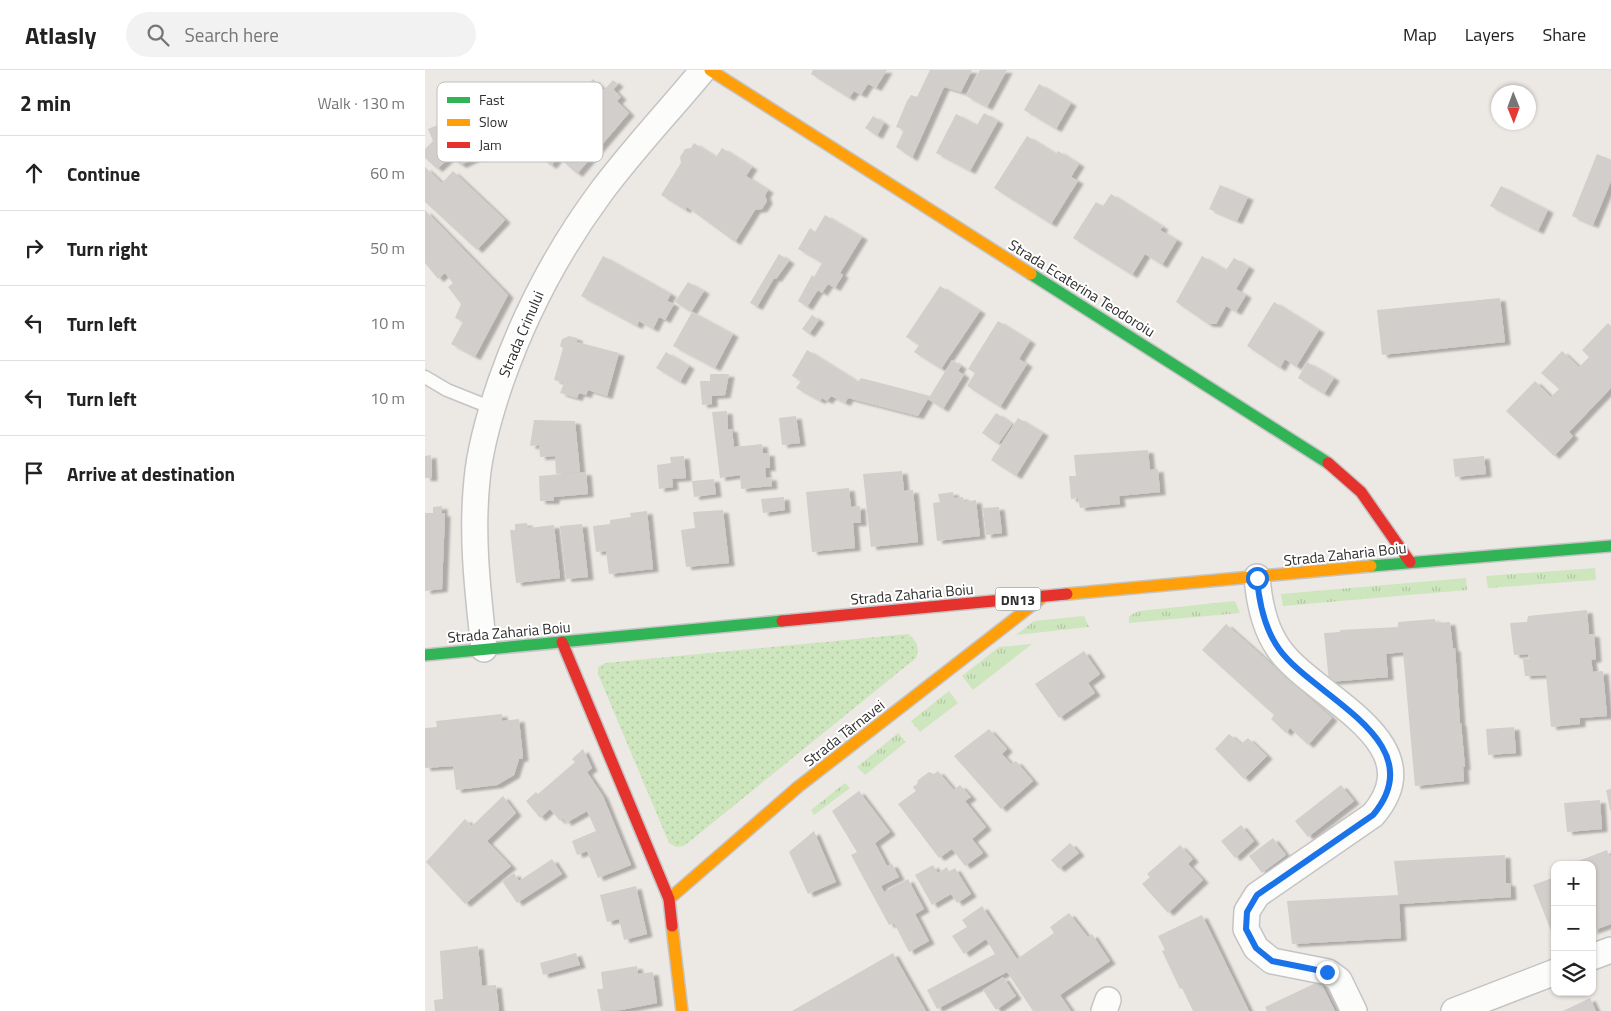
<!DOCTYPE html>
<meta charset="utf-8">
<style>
:root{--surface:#fff;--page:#f2f2f2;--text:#222;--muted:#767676;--line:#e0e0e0}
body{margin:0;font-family:"Titillium Web",sans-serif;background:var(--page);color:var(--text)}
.controls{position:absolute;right:15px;bottom:15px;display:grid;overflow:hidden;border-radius:10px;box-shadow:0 1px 4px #0004}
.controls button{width:45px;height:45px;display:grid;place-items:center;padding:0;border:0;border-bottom:1px solid var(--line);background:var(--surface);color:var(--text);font:25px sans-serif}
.compass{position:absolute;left:1066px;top:15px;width:45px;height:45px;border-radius:50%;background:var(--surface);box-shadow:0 1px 4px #0004;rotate:179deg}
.stop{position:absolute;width:15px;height:15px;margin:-11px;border:4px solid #1a73e8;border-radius:50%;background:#fff}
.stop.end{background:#1a73e8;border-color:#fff;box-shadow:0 1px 5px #0008}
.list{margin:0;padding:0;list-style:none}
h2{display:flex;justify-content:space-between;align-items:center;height:65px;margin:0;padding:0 20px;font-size:21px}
h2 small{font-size:16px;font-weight:400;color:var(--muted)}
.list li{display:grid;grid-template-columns:32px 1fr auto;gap:15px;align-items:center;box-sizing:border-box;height:75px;padding:0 20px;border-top:1px solid var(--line)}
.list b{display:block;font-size:19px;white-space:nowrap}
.list em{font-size:16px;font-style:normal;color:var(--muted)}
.icon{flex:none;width:28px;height:28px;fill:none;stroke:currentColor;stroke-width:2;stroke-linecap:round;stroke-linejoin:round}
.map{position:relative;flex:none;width:1186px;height:941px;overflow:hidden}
header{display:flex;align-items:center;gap:30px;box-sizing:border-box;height:70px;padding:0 25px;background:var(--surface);border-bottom:1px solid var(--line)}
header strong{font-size:24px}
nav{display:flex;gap:28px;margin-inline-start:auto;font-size:18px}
.search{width:350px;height:45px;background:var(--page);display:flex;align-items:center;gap:12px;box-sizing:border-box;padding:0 18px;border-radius:28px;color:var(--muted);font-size:19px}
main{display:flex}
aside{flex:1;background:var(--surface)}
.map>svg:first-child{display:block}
.grass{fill:url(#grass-tufts)}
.park{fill:url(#park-dots)}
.building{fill:#d1cecb;filter:url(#shadow)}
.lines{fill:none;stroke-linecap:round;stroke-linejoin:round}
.lane-casing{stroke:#c5c4c5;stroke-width:15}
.street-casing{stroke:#c5c4c5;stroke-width:28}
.fast-casing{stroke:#c5c4c5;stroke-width:14}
.slow-casing{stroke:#c5c4c5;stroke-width:14}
.jam-casing{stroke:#c5c4c5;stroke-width:14}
.lane{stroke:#fcfcfb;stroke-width:12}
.street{stroke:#fcfcfb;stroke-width:25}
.fast{stroke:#30b455;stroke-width:11}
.slow{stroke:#ff9f0a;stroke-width:11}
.jam{stroke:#e5322d;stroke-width:11}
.route{stroke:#1a73e8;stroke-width:6}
.labels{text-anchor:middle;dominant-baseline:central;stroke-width:4;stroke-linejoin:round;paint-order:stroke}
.shield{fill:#fff;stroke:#6d6d6d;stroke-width:1}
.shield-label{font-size:14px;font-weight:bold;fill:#2e2e2e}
.street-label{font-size:15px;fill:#2e2e2e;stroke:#fff}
.key{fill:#fff;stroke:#c0c0c0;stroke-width:1}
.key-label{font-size:14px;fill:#2e2e2e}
</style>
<header>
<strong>Atlasly</strong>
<div class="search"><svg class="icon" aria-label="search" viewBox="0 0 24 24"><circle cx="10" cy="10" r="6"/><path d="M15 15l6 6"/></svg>Search here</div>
<nav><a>Map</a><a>Layers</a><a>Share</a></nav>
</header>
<main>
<aside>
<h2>2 min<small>Walk · 130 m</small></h2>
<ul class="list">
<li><svg class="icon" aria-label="ahead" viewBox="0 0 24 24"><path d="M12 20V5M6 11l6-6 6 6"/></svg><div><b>Continue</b></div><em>60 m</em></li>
<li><svg class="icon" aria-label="right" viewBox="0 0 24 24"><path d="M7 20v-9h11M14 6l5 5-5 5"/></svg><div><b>Turn right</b></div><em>50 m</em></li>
<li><svg class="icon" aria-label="left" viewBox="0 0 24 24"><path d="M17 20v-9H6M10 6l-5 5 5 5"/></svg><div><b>Turn left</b></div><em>10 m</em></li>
<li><svg class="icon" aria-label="left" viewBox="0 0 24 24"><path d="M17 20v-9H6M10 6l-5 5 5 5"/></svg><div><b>Turn left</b></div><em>10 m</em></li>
<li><svg class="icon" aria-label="arrive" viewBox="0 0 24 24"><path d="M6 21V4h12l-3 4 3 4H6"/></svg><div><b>Arrive at destination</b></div></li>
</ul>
</aside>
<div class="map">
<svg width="1186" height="941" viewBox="0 0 1186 941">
<defs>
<pattern id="grass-tufts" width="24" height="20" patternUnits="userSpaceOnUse" patternTransform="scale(1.25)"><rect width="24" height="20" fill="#cee6be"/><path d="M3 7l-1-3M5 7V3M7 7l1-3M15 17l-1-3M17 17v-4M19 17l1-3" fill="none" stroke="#b1c6a4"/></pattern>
<pattern id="park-dots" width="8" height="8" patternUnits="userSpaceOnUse" patternTransform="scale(1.25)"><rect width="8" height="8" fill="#cee6be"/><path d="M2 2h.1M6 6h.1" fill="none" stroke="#b1c6a4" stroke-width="1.8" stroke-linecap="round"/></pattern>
<filter id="shadow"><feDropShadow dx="5.5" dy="3" stdDeviation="1" flood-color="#0004"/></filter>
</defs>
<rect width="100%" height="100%" fill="#ece8e4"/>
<path class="grass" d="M1170 498 1171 510 1063 518 1061 506Z
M1041 508 1042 520 858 536 856 524Z
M810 531 815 543 704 553V546L714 541Z
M659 546 664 557 591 565 609 551Z
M607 574 548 620 537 606 574 577Z
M524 621 533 633 495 662 486 651Z
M473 663 481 672 440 705 432 697Z
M420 713 425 718 389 745 386 740Z"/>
<path class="park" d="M483 564C492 572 495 576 491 588L259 776 251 777 244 773 173 604V597L180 593Z"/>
<path class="building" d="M388 0H462L451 18 443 14 436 25 429 21 424 28 386 4Z
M505 0H547L536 22 519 17 487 88 471 77 479 60 471 57 482 31 486 25 492 27Z
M555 0H582L562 37 541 26Z
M168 9 179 20 188 10 193 14 188 19 196 27 192 31 204 43 152 104 133 87 126 96 119 90 126 81 117 73 130 59 124 54 133 45 139 50 158 30 154 26Z
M614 14 646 33 631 59 599 40Z
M71 30 89 69 36 95 25 87 12 99 0 88V79L8 71 3 59Z
M559 43 573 51 545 101 511 83 531 44 552 55Z
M448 46 459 53 452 66 440 58Z
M602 66 631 84 633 81 654 94 646 107 653 111 626 154 569 118Z
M269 73 291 87 297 78 327 97 321 106 343 120 340 125 342 131 337 139 330 140 310 172 262 137 260 140 236 125 256 93 255 87 260 79 266 78Z
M1172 84 1186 90V111L1168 155 1147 146Z
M0 97 17 113 28 101 80 150 52 180 0 132Z
M795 115 823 127 812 151 784 139Z
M1076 116 1123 140 1113 161 1065 136Z
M686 124 738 157 735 160 752 170 737 195 720 184 707 205 648 168 671 132 678 136Z
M0 140 83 225 50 287 26 274 38 252 30 248 36 234 23 217 28 213 20 203 13 209 0 193Z
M400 145 437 167 415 203 418 205 410 218 403 214 397 223 393 220 382 237 373 231 387 205 389 207 397 193 373 179 385 158 390 162Z
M354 184 364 191 351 209 349 208 332 237 325 233Z
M178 186 246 224 242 231 249 234 240 250 234 247 228 259 214 251 212 256 156 226Z
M777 186 801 200 809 188 824 197 811 219 821 225 811 242 801 236 791 254H783L751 232Z
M263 212 279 221 266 242 250 232Z
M515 216 555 241 516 299 489 282 494 275 481 267Z
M1075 228 1080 272 957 285 952 240Z
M849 232 894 260 871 297 860 289 855 298 822 276Z
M267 242 308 264 290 298 248 276Z
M387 245 394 250 384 264 377 259Z
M573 251 605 271 594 289 602 294 575 337 542 316 550 303 543 299Z
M1183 253 1186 256V318L1144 362 1148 366 1129 386 1081 341 1110 311 1126 327 1134 319 1116 303 1137 281 1154 297 1164 287 1157 280Z
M144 266 152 268V272L194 283 182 326 163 320 161 325 154 323 152 328 135 323 139 313 129 310 138 278 135 276 137 269Z
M382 280 433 312 436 308 505 326 527 290 536 296 533 301 539 305 518 339 503 329 493 346 423 328 420 333 406 326 402 331 397 328 395 331 371 318 376 311 367 306Z
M241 282 264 296 255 312 231 298Z
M882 292 909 308 899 324 873 308Z
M285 304H304L300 325 287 326V334L277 335 275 311H285Z
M302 341 303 359H307L309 377 337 374 338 383H344L345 398H340L341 408 346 407 347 416 316 419 315 405 295 408 287 342Z
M571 343 587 354 573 374 557 363Z
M371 346 375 373 357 375 354 348Z
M593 348 618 363 591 406 566 390Z
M109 350 150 351 155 402 131 404 130 386 115 387 114 375 105 376Z
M723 380 725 400 733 399 735 422 694 426 695 434 655 438 653 428 646 429 644 406H651L649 385Z
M6 385 7 408H0V386Z
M259 386 261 408 247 409 248 417 234 419 232 395 246 393 245 387Z
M1059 386 1061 404 1030 407 1028 389Z
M477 401 479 421 488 420 493 472 446 477 438 404Z
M161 402 163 424 129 427V431H115L114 406Z
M289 409 291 424 269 427 267 411Z
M424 418 426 437 435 436 436 453H428L430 478 387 482 381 422Z
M528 422 529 428 538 427 539 432 551 430 555 466 512 471 508 433 515 432 513 424Z
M359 427 360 440 338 443 336 429Z
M17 436V444L20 443 17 519 0 521V443H8V437Z
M574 437 577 463 561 465 558 438Z
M298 440 304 493 261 497 256 460 270 458 268 442Z
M222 441 228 499 184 504 181 481 171 482 168 456 185 454V450L206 447 205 443Z
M102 453 103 458 129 455 135 508 91 513 85 460H90V454Z
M157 454 163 507 141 509 135 456Z
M1162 540 1164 564H1169L1171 589 1166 590 1168 602 1178 601 1182 646 1155 648V654L1126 657 1121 605 1100 606 1098 589H1104L1103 584 1089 585 1085 553 1102 552 1103 546Z
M1010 549V553L1025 552 1028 579 1030 578 1035 653H1036L1040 697H1038L1039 711 990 716 978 582 961 584 963 607 904 612 899 563 915 562V560L973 557V552Z
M801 554 907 648 883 675 865 658 861 663 846 649 849 645 777 580Z
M659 581 675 604 663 613 670 623 634 648 610 614Z
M77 644V651L94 649 98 688 94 689 89 705 72 715 31 720 28 696 0 698V658L12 657 11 651Z
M1089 657 1091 683 1063 685 1061 659Z
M564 659 582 679 577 684 586 694 591 691 608 711 576 739 529 686Z
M804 664 816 674 823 668 842 686 819 709 790 679Z
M158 679 167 698 162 702 178 726 206 795 173 808 162 781 152 785 147 771 171 761 162 741 141 753 138 748 135 751 125 739 115 748 101 731 111 722 113 724 150 692 147 689Z
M513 701 529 720 535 715 546 727 540 731 561 757 547 769 558 783 540 796 527 779 514 788 473 734 491 721 488 717 492 714 493 710 504 702 509 704Z
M916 715 929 731 883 767 870 751Z
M1186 719V740H1185L1181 720Z
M434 721 465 762 450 773 462 796 467 794 474 807 456 816 459 822 483 809 499 839 490 844 504 871 484 882 469 853 464 855 426 785 432 782 407 741Z
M78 726 91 743 62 771 86 796 40 834 1 792 40 749 47 756Z
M1175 730 1177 759 1142 762 1139 733Z
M816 755 829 771 810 788 796 771Z
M389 761 411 812 383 824 364 782Z
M848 768 861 785 837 803 824 786Z
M645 773 654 783 634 799 626 790Z
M755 775 768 789 763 794 778 810 743 843 717 814 725 807 722 804Z
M1182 780 1184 786 1186 785V854L1167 861V795H1143Z
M1080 785 1081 813H1085L1086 827 974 834 976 868 867 874 862 831 973 825 969 791Z
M127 789 137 804 92 833 77 811 89 803 94 811Z
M508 795 513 803 522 797 524 802 530 798 546 824 532 833 526 824 507 835 490 805Z
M1130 807V871L1108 815Z
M211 816 222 864 199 870 194 849 182 852 175 825Z
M557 836 592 889 629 863 625 857 644 843 663 867 667 864 685 891 635 925 646 941H608L582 902 512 939 502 920 570 884 561 869 539 884 527 866 542 857 537 850Z
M777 845 783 857 824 941H768L757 918 755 919 737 881 740 880 733 866Z
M53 876 57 916 71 915 74 941H10L9 930 18 929 15 881Z
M151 883 155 895 118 905 115 893Z
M468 883 501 941H367Z
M212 896 213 904 228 902 232 933 196 940 176 941 172 919H178L176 902Z
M578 907 591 926 571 940 558 920Z
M895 911 910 941H842L840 937Z
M1165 928 1171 941H1138Z"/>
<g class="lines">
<g class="lane-casing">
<path id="lane" d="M0 307 22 320 67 338"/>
</g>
<g class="street-casing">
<path id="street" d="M832 507C834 532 839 558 854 579 887 627 1011 671 948 745L832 825 822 841 821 859 831 878 847 891 903 902 914 910 929 941
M59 579C53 523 46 467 52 410 55 376 65 343 76 311 100 243 133 180 176 122 208 79 245 40 278 0
M1167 887 1186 880
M679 941 683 930
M1029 941 1130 902"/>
</g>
<g class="fast-casing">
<path id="fast" d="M606 204 903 393
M946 496 1186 476
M0 585 357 551"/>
</g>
<g class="slow-casing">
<path id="slow" d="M285 0 606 204
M642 524 946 496
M244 829 373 717 619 526
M247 856 257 941"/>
</g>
<g class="jam-casing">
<path id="jam" d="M903 393 936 422 985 492
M357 551 642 524
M137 572 244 829 247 856"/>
</g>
<use href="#lane" class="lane"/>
<use href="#street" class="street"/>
<use href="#fast" class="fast"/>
<use href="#slow" class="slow"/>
<use href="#jam" class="jam"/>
</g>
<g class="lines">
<path class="route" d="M832 508C834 532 839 558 854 579 888 627 1010 671 948 745L832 825 822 842 821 859 831 878 847 891 902 902"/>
</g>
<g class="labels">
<rect class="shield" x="570.5" y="517.5" width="45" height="23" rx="4"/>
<g class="shield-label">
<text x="593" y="529">DN13</text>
</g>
<g class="street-label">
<text transform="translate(657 218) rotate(32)">Strada Ecaterina Teodoroiu</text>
<text transform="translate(96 264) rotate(-67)">Strada Crinului</text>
<text transform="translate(920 484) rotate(-6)">Strada Zaharia Boiu</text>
<text transform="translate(487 524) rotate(-5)">Strada Zaharia Boiu</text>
<text transform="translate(84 562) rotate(-5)">Strada Zaharia Boiu</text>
<text transform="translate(419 663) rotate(-38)">Strada Târnavei</text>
</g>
</g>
<rect x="12" y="12" width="166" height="80" rx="8" class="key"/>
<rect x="22" y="27" width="23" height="6" fill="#30b455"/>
<rect x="22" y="49" width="23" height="7" fill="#ff9f0a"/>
<rect x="22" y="72" width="23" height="6" fill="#e5322d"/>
<g class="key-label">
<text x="54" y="35">Fast</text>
<text x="54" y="57">Slow</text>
<text x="54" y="80">Jam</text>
</g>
</svg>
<div class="controls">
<button>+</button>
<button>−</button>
<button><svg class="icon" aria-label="layers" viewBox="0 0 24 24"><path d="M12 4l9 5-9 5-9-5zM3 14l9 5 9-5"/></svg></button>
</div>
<svg class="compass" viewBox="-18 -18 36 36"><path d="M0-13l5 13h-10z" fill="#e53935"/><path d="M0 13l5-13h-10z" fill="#767676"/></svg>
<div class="stop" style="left:832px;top:508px"></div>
<div class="stop end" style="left:902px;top:902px"></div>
</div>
</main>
